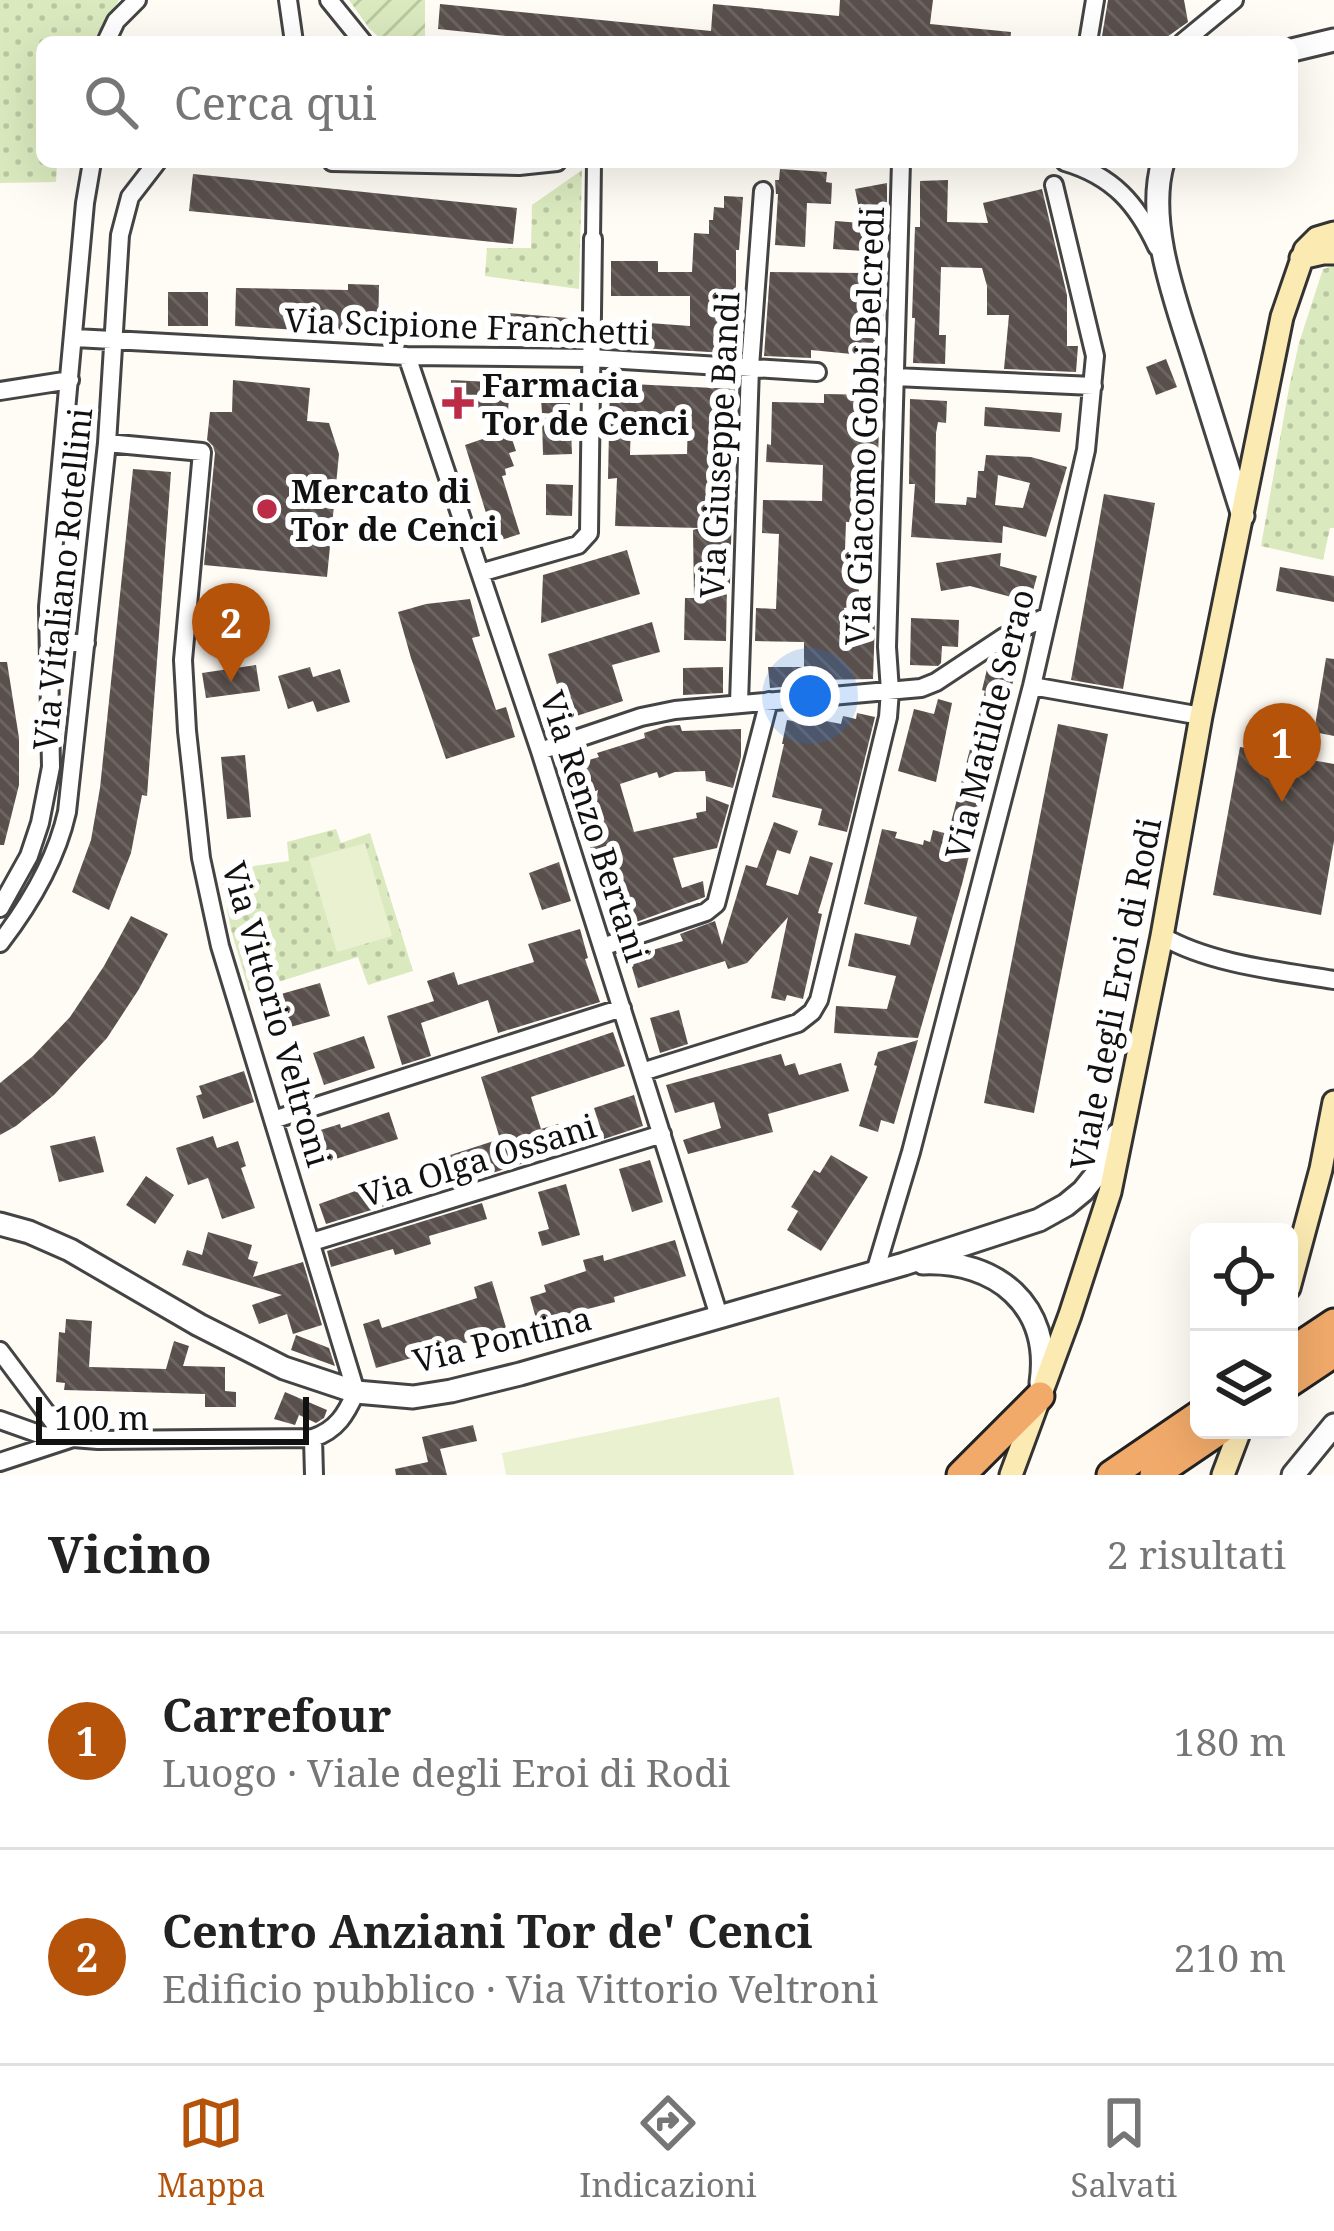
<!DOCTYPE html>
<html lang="it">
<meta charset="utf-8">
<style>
:root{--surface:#fff;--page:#f6f6f6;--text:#222;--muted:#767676;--line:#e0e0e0;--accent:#b45309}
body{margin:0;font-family:"Noto Serif",serif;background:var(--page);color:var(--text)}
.controls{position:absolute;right:36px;bottom:36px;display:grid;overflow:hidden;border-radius:18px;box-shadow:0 12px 48px #0002}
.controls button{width:108px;height:108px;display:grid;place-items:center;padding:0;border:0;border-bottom:3px solid var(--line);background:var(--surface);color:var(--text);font:60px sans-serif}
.scale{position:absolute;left:36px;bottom:30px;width:273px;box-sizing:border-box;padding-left:12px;border:6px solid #111;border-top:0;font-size:33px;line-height:42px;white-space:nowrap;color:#111;-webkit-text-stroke:9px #fff;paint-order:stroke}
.you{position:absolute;left:810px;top:696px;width:42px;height:42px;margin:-30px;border:9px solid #fff;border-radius:50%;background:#1a73e8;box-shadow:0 0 0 18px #1a73e833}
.badge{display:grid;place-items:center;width:78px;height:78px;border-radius:50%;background:var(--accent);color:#fff;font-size:39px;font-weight:700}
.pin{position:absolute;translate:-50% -99px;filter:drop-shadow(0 3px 6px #0008)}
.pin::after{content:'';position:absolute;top:63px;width:42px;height:36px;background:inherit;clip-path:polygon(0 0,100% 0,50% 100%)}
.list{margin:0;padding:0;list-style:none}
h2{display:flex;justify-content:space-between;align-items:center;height:156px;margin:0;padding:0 48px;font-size:51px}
h2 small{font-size:39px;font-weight:400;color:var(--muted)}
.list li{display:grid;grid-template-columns:78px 1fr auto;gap:36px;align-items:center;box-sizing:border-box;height:216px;padding:0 48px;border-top:3px solid var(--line)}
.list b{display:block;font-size:45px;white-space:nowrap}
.list p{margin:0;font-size:39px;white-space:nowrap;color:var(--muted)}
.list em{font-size:39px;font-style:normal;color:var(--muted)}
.icon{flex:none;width:66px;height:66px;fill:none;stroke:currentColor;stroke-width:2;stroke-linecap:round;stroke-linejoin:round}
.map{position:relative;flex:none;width:1334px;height:1475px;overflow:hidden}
.search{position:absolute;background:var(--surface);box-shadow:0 12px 48px #0002;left:36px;right:36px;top:36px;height:132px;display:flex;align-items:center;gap:30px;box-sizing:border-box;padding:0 42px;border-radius:18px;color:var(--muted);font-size:45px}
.sheet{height:588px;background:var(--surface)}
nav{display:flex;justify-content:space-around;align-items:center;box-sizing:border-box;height:168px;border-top:3px solid var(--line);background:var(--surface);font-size:33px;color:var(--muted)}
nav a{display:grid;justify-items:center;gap:6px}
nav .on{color:var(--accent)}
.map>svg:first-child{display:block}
.park{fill:url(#park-dots)}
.garden{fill:url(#garden-furrows)}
.pitch{fill:#e9f1d0}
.building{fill:url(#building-back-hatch);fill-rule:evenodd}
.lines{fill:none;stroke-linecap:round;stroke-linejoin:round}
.pedestrian-casing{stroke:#444;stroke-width:18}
.minor-casing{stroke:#444;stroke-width:22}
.tertiary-casing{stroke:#444;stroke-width:27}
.secondary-casing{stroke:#333;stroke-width:27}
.trunk-casing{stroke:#222;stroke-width:33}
.pedestrian{stroke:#fff;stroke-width:12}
.minor{stroke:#fff;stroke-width:16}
.tertiary{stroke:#fff;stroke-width:21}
.secondary{stroke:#fceab3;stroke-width:21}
.trunk{stroke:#f1aa6a;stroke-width:27}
.poi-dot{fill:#bd2c46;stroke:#fff;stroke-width:4.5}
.labels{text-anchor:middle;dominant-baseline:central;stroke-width:12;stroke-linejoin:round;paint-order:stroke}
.street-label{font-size:33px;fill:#111;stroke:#fff}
.poi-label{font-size:33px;font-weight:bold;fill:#111;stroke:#fff;text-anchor:start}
</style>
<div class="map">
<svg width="1334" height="1475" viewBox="0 0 1334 1475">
<defs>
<pattern id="park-dots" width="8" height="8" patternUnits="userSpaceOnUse" patternTransform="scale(3)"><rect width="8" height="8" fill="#dae9be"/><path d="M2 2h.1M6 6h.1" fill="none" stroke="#bac7a2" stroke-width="1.8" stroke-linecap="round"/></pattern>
<pattern id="garden-furrows" width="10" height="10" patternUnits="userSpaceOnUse" patternTransform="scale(3)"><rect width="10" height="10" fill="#dae9be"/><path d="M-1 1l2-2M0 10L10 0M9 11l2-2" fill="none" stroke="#bac7a2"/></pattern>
<pattern id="building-back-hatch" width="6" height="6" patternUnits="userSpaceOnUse" patternTransform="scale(3)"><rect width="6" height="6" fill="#59504d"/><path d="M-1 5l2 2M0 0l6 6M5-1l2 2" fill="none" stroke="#6c6562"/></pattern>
</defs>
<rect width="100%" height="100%" fill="#fffbf5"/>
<path class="park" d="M0 0H119L92 42H42V162H57L56 182 0 183Z
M582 170 579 289 485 276 487 248H531L532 205Z
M1334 266V528H1330L1323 560 1261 546 1289 388 1299 343 1323 269Z
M336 829 341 843 370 833 413 971 368 985 358 957 249 991 231 930 220 871 289 861 287 842Z"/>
<path class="garden" d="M349 0H425V42H384L369 28Z"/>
<path class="pitch" d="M365 843 392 936 337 952 309 859Z
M779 1397 794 1475H506L502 1453Z"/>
<path class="building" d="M840 0H933L930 24 1011 32 1010 42H564L438 29 440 4 711 31 713 4 839 16Z
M1108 0H1184L1188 22 1160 42H1101Z
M780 169 827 172 826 182 832 183 831 204 807 203 805 247 775 245 778 194H776L775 180H779Z
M193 174 517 208 513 244 189 211Z
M948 180 947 222 988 223 983 203 1042 189 1067 295V346H1078L1076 372 1004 369 1009 315H987V286L982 268 941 267 939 335H946L945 364 913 363 915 318H912L915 227H920V181Z
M887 183V204L882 205 877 268H885L882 357 811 350V358L764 356 770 272 863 273 864 251 833 249 835 221 862 223 855 189Z
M724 196 743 197 739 250H736V319H741L739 336H728L727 353 640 348V330H648L649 323 690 326V296H611V261H658V272H692L694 233 709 234V220H713L714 207 724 208Z
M348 284 379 285 378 335 235 326 236 288 348 290Z
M168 292H208V326H168Z
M508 313 568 318 567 345 506 342Z
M1166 359 1177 387 1156 395 1146 367Z
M233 380 310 388 307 421 329 423 339 454 327 577 204 565 215 453 213 446 207 440 210 412H232Z
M451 380 510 383 508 411 450 409Z
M569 383 572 454 543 455 542 419 558 414 542 413 540 385Z
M610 383 735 389 730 584H727L726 641 684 640 685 598H694L693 530 700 528 615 526 617 478 608 479ZM631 413 683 416V419H688L687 454 630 455Z
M824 394 880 395 876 523 846 522 845 550 867 551V572H859V605L844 608 845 615 868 616V622H875L873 679 807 680V685L770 688 768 667H804V642L755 641 756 608 776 609 779 534 762 533 763 500 822 501 823 465 766 462 767 444 771 445 772 402 824 403Z
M910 399 947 401 946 423 938 422 936 433 935 503 966 505 967 497 976 498 978 471H984L986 455 1031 457 1067 467 1046 537 1003 526 1002 543 911 537 915 484H909ZM998 475 1030 483 1023 508 995 505Z
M985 407 1062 413 1060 432 984 426Z
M509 430 516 451 509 453 514 466 505 469 506 475 502 476 520 534 495 542 465 445Z
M133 469 171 472 147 796 142 795 131 853 109 910 72 892 91 840 100 788Z
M546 484 573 485 572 516 546 515Z
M1104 494 1155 503 1123 689 1071 680Z
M627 550 640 594 541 623 543 575Z
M1001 553 1000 566 1037 576 1030 602 970 586 941 591 936 563Z
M1280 567 1334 576V602L1276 591Z
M470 599 480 636 472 638 496 710 506 707 515 737 446 759 411 658 398 612 426 604Z
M911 618 959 620 958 647 942 646 941 663 938 666 910 665Z
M652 622 660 652 612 665 623 701 567 719 548 654Z
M1326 658 1334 659V736L1314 732Z
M0 662H7L19 738V785L4 845H0Z
M256 665 260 691 206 698 202 673Z
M988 665 1016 671 966 851 970 852 962 884 918 1038 834 1033 836 1006 887 1009 896 976 848 966 855 933 910 945 917 917 864 904 882 829 897 832 895 838 923 845 924 840 930 842 933 830 948 834 985 691 982 690Z
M310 667 313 677 340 669 350 702 317 712 313 701 288 709 278 676Z
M723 667V693L683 695V668Z
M938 699 952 703 936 782 898 771 914 709 934 714Z
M857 713 875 717 847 832 818 825 822 809 772 797 784 744H782L787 720 805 723 806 717 841 724 843 716 856 719Z
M1058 724 1108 734 1034 1113 984 1103Z
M680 725 682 731 741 729V757L733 788 706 781 705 771 675 772 659 778 657 772 620 784 634 832 697 818 696 813 706 811V796L729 805 717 848 673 858 682 888 703 881 705 897 617 929 601 868 588 843 598 790 575 798 565 767 599 757 597 753 645 738 644 733 666 726Z
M1240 747 1334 764V841L1321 915 1213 895Z
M245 755 251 817 227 819 221 757Z
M774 822 798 831 790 854 777 850 766 885 798 895 810 856 833 863 818 913 822 914 803 999 787 995 785 1001 771 998 788 917 747 963 728 969 725 961 638 988 629 957 683 941 680 934 715 921 722 945 746 865 757 868Z
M559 862 571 901 542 910 529 873Z
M131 916 168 934 139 989 107 1038 54 1095 16 1126 0 1135V1083L33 1056 70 1017 104 966Z
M580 929 588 958 585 959 600 1002 498 1033 488 1000 421 1023 431 1056 402 1065 387 1016 434 1001 427 981 454 972 458 985 534 962 528 944Z
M320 983 330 1016 276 1031 267 998Z
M679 1010 688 1044 660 1053 650 1018Z
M613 1032 625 1066 531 1097 541 1129 558 1124 567 1150 453 1185 444 1157 500 1139 481 1077Z
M364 1036 375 1068 324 1085 313 1053Z
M918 1040 894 1124 881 1120 878 1132 859 1126 877 1066 874 1065 878 1052Z
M781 1054 785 1066 795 1063 799 1075 841 1063 849 1091 768 1114 773 1132 688 1154 683 1140 721 1128 714 1102 675 1113 666 1085Z
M244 1071 254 1102 203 1119 196 1096 202 1094 199 1086Z
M634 1095 643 1126 604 1139 594 1108Z
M389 1112 398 1139 311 1167 301 1136 340 1124 341 1128Z
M95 1136 104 1172 59 1182 50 1146Z
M213 1136 217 1148 238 1141 246 1166 241 1168 255 1208 222 1219 208 1178 188 1185 176 1148Z
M831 1155 868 1177 821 1251 787 1230 798 1211 791 1207 814 1170 820 1173Z
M650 1160 663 1202 632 1212 619 1169Z
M146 1176 174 1195 155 1224 126 1205Z
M386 1180 394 1203 326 1224 319 1204Z
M566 1184 580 1235 542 1246 538 1232 549 1229 538 1192Z
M482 1203 487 1219 429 1236 431 1244 395 1255 393 1249 331 1267 327 1251Z
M208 1232 252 1245 248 1259 258 1262 253 1277 303 1262 322 1325 293 1334 287 1314 259 1324 252 1305 282 1295 182 1265 187 1250 202 1255Z
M675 1240 686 1276 614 1297 615 1302 537 1322 530 1297 546 1292 544 1285 586 1271 583 1260 603 1255 604 1261Z
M492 1281 507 1331 376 1368 363 1324 379 1319 382 1328 477 1298 474 1287Z
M66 1319 92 1321 89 1367 166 1369 174 1341 189 1346 183 1366 225 1367V1391L236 1392V1407H205V1394L64 1390 65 1383 56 1382 59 1332 65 1333Z
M296 1335 329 1348 335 1366 291 1350Z
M285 1392 327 1410 324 1418 316 1423 299 1415 295 1425 274 1419Z
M473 1425 477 1441 440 1449 447 1475H396L395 1469 428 1462 422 1437Z"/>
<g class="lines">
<g class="pedestrian-casing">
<path id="pedestrian" d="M593 239 594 162"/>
</g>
<g class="minor-casing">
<path id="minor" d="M288 0 294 42
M329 0 363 42
M106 42 116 21 137 0
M1088 42 1095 0
M1183 42 1234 0
M332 162 519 166 557 162
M1065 162C1113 176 1137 204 1157 247
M75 338 407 356 591 358 817 372
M407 356 540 751 719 1316
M895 377 1093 386
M0 391 70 380
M480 573 578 545 589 533 593 239
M49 643H86
M1032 686 1201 716
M739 703 750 367 763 191
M540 751 641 717 675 710 921 688 936 682 1004 637 1048 616
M0 908 29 856 40 823 51 767 48 607 85 203 92 162
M1162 936C1210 964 1279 971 1334 980
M0 943C30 904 56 861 67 812L107 443 120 235 130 197 157 162
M602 947 706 912 716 904 769 701
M642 1072 798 1023 812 1012 819 1000 888 717 890 691 887 647 901 162
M273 1120 622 1008
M312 1242 662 1134
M875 1272 911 1152 1032 686 1086 450 1095 356 1054 185
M0 1351 54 1423 73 1438 98 1440 313 1438C337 1430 346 1414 356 1392L220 946 201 858 187 731 183 660 202 452 107 443
M0 1420 42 1435 66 1438
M313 1438 314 1475
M0 1462 73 1438"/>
</g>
<g class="tertiary-casing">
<path id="tertiary" d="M1292 50 1334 40
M1163 162C1145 223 1177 305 1195 363 1211 414 1227 465 1243 516
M0 1224 29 1232 70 1250 199 1325 284 1368 356 1392 413 1397 451 1391 520 1374 904 1264 1039 1220 1066 1205 1083 1191 1099 1171 1117 1135
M923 1263C996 1260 1052 1305 1041 1383
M1293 1475 1334 1425"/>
</g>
<g class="secondary-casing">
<path id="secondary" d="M1301 258 1323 253H1334
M1289 1288 1321 1169 1334 1102
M1011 1475 1070 1315 1110 1192 1162 936 1201 716 1282 317 1305 250 1317 238 1334 233
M1223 1475 1240 1430"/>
</g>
<g class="trunk-casing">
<path id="trunk" d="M1289 1353 1334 1323
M1289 1383 1334 1353
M961 1475 1040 1396
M1111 1475 1199 1415
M1154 1475 1220 1430"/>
</g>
<use href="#pedestrian" class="pedestrian"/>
<use href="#minor" class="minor"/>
<use href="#tertiary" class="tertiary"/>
<use href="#secondary" class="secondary"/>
<use href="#trunk" class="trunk"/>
</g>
<g class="poi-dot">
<path d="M452 385h12v12h12v12h-12v12h-12v-12h-12v-12h12z"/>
<circle cx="267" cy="509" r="12"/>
</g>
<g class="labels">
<g class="street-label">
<text transform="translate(467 326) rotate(2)">Via Scipione Franchetti</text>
<text transform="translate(864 426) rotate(-88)">Via Giacomo Gobbi Belcredi</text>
<text transform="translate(719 445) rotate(-87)">Via Giuseppe Bandi</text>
<text transform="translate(62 579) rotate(-84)">Via Vitaliano Rotellini</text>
<text transform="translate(989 724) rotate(-76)">Via Matilde Serao</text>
<text transform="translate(595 826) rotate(72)">Via Renzo Bertani</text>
<text transform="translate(1115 994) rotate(-79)">Viale degli Eroi di Rodi</text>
<text transform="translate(277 1014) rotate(74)">Via Vittorio Veltroni</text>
<text transform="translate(478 1160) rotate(-17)">Via Olga Ossani</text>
<text transform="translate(502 1339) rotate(-14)">Via Pontina</text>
</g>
<g class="poi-label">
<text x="482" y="384">Farmacia<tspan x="482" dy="38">Tor de Cenci</tspan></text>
<text x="291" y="490">Mercato di<tspan x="291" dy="38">Tor de Cenci</tspan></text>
</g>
</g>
</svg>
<div class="controls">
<button><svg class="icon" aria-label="locate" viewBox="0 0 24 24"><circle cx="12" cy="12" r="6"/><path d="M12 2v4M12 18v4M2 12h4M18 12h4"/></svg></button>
<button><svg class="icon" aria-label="layers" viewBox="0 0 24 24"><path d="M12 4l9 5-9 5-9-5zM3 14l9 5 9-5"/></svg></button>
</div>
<div class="scale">100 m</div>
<div class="you"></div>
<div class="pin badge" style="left:1282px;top:802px">1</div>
<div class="pin badge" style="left:231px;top:682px">2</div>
<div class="search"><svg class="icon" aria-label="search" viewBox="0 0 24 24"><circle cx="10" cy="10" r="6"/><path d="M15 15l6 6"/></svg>Cerca qui</div>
</div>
<section class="sheet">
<h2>Vicino<small>2 risultati</small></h2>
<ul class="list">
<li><span class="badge">1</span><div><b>Carrefour</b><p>Luogo · Viale degli Eroi di Rodi</p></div><em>180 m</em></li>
<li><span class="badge">2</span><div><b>Centro Anziani Tor de' Cenci</b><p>Edificio pubblico · Via Vittorio Veltroni</p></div><em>210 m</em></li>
</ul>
</section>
<nav>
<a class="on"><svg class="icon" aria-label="map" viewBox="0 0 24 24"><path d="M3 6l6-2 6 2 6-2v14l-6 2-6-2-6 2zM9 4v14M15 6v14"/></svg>Mappa</a>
<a><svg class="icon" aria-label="directions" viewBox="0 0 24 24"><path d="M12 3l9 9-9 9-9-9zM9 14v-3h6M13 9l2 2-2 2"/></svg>Indicazioni</a>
<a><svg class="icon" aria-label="saved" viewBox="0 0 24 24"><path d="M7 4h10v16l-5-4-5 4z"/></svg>Salvati</a>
</nav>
